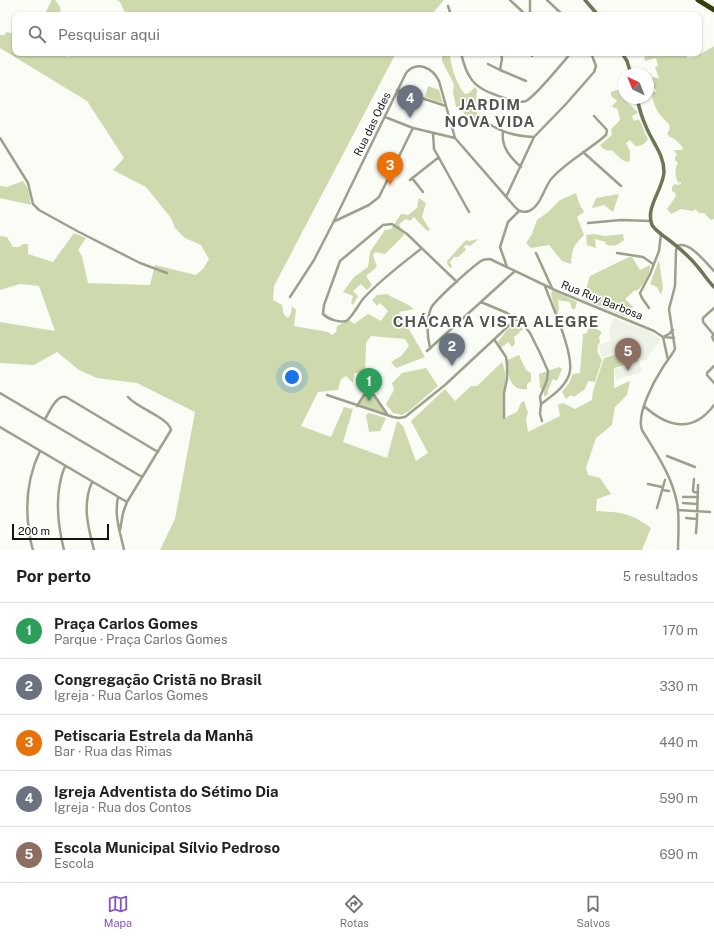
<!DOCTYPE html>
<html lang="pt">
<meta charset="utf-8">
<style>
:root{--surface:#fff;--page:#f2f2f2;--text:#202124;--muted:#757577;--line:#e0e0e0;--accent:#8552ca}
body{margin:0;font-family:"Public Sans",sans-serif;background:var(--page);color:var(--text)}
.compass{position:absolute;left:618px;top:68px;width:36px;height:36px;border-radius:50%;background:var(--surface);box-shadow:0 1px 3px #0004;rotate:317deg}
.scale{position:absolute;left:12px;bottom:10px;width:97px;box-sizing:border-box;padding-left:4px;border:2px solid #131312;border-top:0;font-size:11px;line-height:14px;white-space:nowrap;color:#131312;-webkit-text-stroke:3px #fff;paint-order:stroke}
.you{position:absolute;left:292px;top:377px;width:14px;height:14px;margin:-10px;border:3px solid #fff;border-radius:50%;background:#1a73e8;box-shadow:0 0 0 6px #1a73e833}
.badge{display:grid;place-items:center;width:26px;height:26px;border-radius:50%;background:var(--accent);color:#fff;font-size:13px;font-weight:700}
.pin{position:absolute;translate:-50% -33px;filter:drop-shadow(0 1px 2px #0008)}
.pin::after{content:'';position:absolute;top:21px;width:14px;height:12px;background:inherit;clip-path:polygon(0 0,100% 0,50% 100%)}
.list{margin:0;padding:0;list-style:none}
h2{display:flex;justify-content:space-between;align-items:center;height:52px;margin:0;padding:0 16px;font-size:17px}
h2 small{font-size:13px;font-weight:400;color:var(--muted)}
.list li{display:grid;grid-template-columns:26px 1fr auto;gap:12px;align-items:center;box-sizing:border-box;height:56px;padding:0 16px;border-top:1px solid var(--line)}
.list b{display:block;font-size:15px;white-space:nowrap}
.list p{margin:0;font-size:13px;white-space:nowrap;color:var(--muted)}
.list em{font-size:13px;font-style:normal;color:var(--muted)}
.icon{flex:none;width:22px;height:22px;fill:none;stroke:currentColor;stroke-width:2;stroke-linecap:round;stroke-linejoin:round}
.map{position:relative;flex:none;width:714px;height:550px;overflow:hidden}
.search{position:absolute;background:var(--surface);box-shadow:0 1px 3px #0004;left:12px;right:12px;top:12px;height:44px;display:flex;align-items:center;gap:10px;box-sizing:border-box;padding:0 14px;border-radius:8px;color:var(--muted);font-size:15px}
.sheet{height:332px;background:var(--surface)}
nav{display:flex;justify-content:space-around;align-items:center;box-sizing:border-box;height:56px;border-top:1px solid var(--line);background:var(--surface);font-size:11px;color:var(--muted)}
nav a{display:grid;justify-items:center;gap:2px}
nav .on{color:var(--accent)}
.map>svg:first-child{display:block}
.built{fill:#eef1e5}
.green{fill:#cedaae}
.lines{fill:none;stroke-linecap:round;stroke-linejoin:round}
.street{stroke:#9ba18a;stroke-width:2.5}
.secondary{stroke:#6d7655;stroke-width:3.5}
.highway{stroke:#343e0a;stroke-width:5}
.labels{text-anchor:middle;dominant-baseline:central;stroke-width:3.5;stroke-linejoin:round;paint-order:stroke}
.street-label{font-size:11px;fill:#131312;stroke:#fff}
.district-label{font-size:15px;font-weight:bold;letter-spacing:1px;fill:#535450;stroke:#fff}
</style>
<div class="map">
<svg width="714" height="550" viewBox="0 0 714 550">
<rect width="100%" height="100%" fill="#fafcf6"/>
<path class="built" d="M614 318 646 330 661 339 645 361 616 353 602 357 599 345 611 341 609 330Z
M639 362 642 372 616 380 614 369Z"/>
<path class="green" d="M52 0H55L60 7 61 15H44Z
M117 0H444L431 15H126L120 2Z
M7 32 15 34V53H65L68 57 78 53H396L274 286 273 300 282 305 284 315 288 318 291 313 292 306 296 310 294 326 328 332 332 335 336 332 337 326 349 320 354 324 368 314 381 321 388 311 380 303 377 306 372 300 377 295 387 294C396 300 406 302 414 309L399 312 425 357 396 368 391 362 401 356 409 346 405 339 371 336 366 343 365 373H354L353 383 346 376 341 379 338 390 318 392 301 426 331 437 344 407 353 409 343 442 387 458 397 421 403 426 416 461 428 453 411 421 445 389 455 401 471 386H477L502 362C507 374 505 382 504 394 503 403 504 412 504 420L508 416 517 412 521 403 524 401 528 413 526 418 528 432 560 416 558 405 563 403 575 409 592 400 593 391 604 358 617 354 640 361 614 368V388L630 381 627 395 615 407 612 425 596 438 586 468 588 475 600 478 611 494 597 499 596 511C619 512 632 513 651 528L642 550H160L175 519 195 412 137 383 97 378 79 370 57 352 34 365 0 363V322L55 331 39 286 20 284 0 290V236L7 237 13 247H19L23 244H28V254L53 262 74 233 86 238 78 250 82 256 88 283 150 285 155 265 196 275 203 269 209 259 201 245 185 238 175 228 171 218 146 187 113 170 124 158 87 101 0 48V35H4Z
M714 46V219L711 220 704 213H699L695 209 693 211 681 209 671 214 667 209 676 196 675 193 672 191V187L675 184 677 185 681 184V182L679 183C675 179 674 168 678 163L675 160V157L677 155 674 150H682L683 148C680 144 675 138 670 137L667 134 670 128 669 124C659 115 653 107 652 93L656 91V90L654 88V83L652 81V77L659 78 655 67 658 66 656 58 645 61 644 57 646 56 645 53H687V58L696 57Z
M442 53H450C450 64 457 86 465 94L469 93 475 87 477 90 476 102 478 123 472 121 469 125 462 108 456 107 453 92 454 84 442 61Z
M428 86 439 90 443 103 425 97Z
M617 90H619C622 101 632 104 638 113L632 116 634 121 638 119C643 124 644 133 648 139 644 145 642 146 635 146L630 140 626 143 630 151C629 155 631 158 629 162 622 162 617 155 612 150 607 152 603 149 600 145L612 135 611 131C612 126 618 124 620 119L617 108H614L612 106 617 101 611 96V92Z
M23 181 28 189 31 205 0 198V186L7 187Z
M576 193 579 203 584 212 577 217 584 235C573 246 572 249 571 264L562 261 549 245 531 248 526 243 532 234 537 220 548 212 560 200Z
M619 194 613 212 604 205 592 208 596 198Z
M419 198 426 203 422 217 430 230 427 231 414 217 410 221 406 219 399 224 404 235 385 254 375 252 373 255 377 267 366 276 372 285 367 290 361 284 353 291 358 296 353 305 351 303 353 296 343 292 354 277 368 267 370 252 385 230 391 229 401 214 408 215 417 208Z
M594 234 605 236 623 234 624 240C617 246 614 247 605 244L606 242 595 239 596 248 587 245 586 235Z
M479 239 470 246 466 245 464 247 466 250 458 257H454L450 262 452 266 451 268 448 266 447 261 464 242 467 240 469 241Z
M629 257H632L640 270 650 265C650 275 645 282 638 290L634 291 625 299 633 307 627 317 583 299 590 276Z
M659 260 663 287 661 295 657 287 650 284Z
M552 290 577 302 575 309H572L570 302 558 300 559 309 557 315 551 295Z
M588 317 597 321 594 328 602 332 599 337 600 342C595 349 598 354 602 360L595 382 588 381 585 389 574 397 571 395 566 399 562 392 569 383 573 374 580 373 583 334 587 333 589 326 585 324Z
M518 323 523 329 514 337 515 344 512 347 508 342 501 348 498 342C503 335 509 325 518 323Z
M519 355 526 370 531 373V381L527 384V389C509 391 509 375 505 361Z
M559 367 562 369 557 381 553 379 548 390V394L544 397V392L540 388 539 374Z
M426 368 438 386 409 411 402 415 393 413 386 404 394 390 392 383 402 373Z
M366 394H372L387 415 357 406Z
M369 413 386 418 380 431 369 432 366 415Z"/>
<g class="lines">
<path class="street" d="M510 0 526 15
M530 0V15
M547 0 563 15
M448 6 451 15
M461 53C463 61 465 70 470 77 478 92 501 96 516 102 520 102 523 102 526 101 536 96 562 63 571 53
M501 53 502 59 500 70 526 81
M530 53 532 56 536 53
M488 64 500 70
M397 90 446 106
M385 117 413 128 455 138
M480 119C500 131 511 136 534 137
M503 132C501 147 510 157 521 167
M433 133 434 149 469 212
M0 138 28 183 33 204 39 210 79 232 140 263 167 273
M583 152 621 186
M412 178 423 192
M410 180 439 157
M506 197 534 137 566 104 594 72 596 66 591 53
M335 221 369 205 379 197 413 128
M588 223 621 220 651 221
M422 248C402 264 380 280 363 299 359 304 350 320 346 321 339 323 328 319 323 314L324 305 340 261 383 225 392 224 407 234 457 282
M536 253 552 288
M617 253 643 257 653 264
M507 267 500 247 501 244 508 222 519 211
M290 297 314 260 334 221 406 73C417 60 433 68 439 81L455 138 515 207C518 211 524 213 529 211 541 206 544 187 552 178 567 161 588 151 606 135L607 130 594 116
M481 302 507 313 523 324 530 333 540 353 548 371 547 380 540 397 541 404 540 414 542 421
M649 308 642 298 640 293 650 274 659 251 661 234
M713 334 703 322V318L714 308
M714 334 712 337 714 341
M663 337 669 334 673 330
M663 337 674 338
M494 339 506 357 507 364V379L504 393V418
M430 348C427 335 426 321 431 308 435 300 472 267 481 261 484 259 486 259 490 259L557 291 654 331 663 337 668 360
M427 351 515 271
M714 366 707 373V375L714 383
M0 393 142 477
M327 395 393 417 399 418 405 417 445 385 516 319
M541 404C552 396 564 388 569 375 576 357 552 306 545 286
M357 406 364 395 370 393 374 395 387 414
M644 406C667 427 693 434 714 405
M45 419C50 411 56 395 66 397L158 452
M0 427 127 502
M667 456 695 467
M694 479 693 491 694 492 698 493
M92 482C82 505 88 527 94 550
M648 484 662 487
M662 490 669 491
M118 497C114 516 120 531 124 550
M683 497H698
M683 503 697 504
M657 508 665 480
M678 510 710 512
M686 518 697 519 698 485
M120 530 123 513 127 502 171 430C169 418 137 408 128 397
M696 533 697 519
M33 550C31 544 30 538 29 531 25 504 28 476 40 451
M64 550C57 522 54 493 65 466
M678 550C678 535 680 518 677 503 672 476 656 453 642 430 636 414 654 381 663 367 667 361 672 355 675 349L669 309 675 286 676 251 677 246C689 240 706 263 714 271"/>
<path class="secondary" d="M585 0 598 15
M622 53 627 61 631 74
M637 98C639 107 641 116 645 124 651 141 664 153 664 172 663 190 645 207 652 225 655 230 661 234 665 237 677 246 688 255 697 266 703 273 708 281 714 287"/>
<path class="highway" d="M698 0 714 10"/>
</g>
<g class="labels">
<g class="street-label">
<text transform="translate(372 124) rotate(-64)">Rua das Odes</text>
<text transform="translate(602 300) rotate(22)">Rua Ruy Barbosa</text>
</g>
<g class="district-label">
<text x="490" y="104">JARDIM<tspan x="490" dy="17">NOVA VIDA</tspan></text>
<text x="496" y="321">CHÁCARA VISTA ALEGRE</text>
</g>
</g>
</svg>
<svg class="compass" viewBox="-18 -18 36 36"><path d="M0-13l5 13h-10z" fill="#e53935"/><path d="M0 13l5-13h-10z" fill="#757577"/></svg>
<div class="scale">200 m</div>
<div class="you"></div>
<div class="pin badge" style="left:369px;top:401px;background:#2e9e5b">1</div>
<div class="pin badge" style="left:452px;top:366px;background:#6b7280">2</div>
<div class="pin badge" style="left:390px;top:185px;background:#e8710a">3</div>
<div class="pin badge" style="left:410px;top:118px;background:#6b7280">4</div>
<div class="pin badge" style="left:628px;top:371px;background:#8d6e63">5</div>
<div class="search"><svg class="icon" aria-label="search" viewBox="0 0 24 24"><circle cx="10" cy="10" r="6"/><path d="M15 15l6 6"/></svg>Pesquisar aqui</div>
</div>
<section class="sheet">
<h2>Por perto<small>5 resultados</small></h2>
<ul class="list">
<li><span class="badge" style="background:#2e9e5b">1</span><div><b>Praça Carlos Gomes</b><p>Parque · Praça Carlos Gomes</p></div><em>170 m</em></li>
<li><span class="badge" style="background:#6b7280">2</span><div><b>Congregação Cristã no Brasil</b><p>Igreja · Rua Carlos Gomes</p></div><em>330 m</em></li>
<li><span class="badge" style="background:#e8710a">3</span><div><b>Petiscaria Estrela da Manhã</b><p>Bar · Rua das Rimas</p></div><em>440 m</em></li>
<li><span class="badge" style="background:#6b7280">4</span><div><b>Igreja Adventista do Sétimo Dia</b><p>Igreja · Rua dos Contos</p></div><em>590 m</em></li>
<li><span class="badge" style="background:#8d6e63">5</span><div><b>Escola Municipal Sílvio Pedroso</b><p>Escola</p></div><em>690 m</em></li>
</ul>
</section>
<nav>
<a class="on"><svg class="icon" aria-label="map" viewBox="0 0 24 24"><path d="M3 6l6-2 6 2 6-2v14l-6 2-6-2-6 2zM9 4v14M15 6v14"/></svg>Mapa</a>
<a><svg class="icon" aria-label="directions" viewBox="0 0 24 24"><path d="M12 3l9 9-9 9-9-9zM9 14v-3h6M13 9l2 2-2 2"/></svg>Rotas</a>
<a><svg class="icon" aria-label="saved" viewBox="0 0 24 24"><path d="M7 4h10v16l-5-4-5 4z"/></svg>Salvos</a>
</nav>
